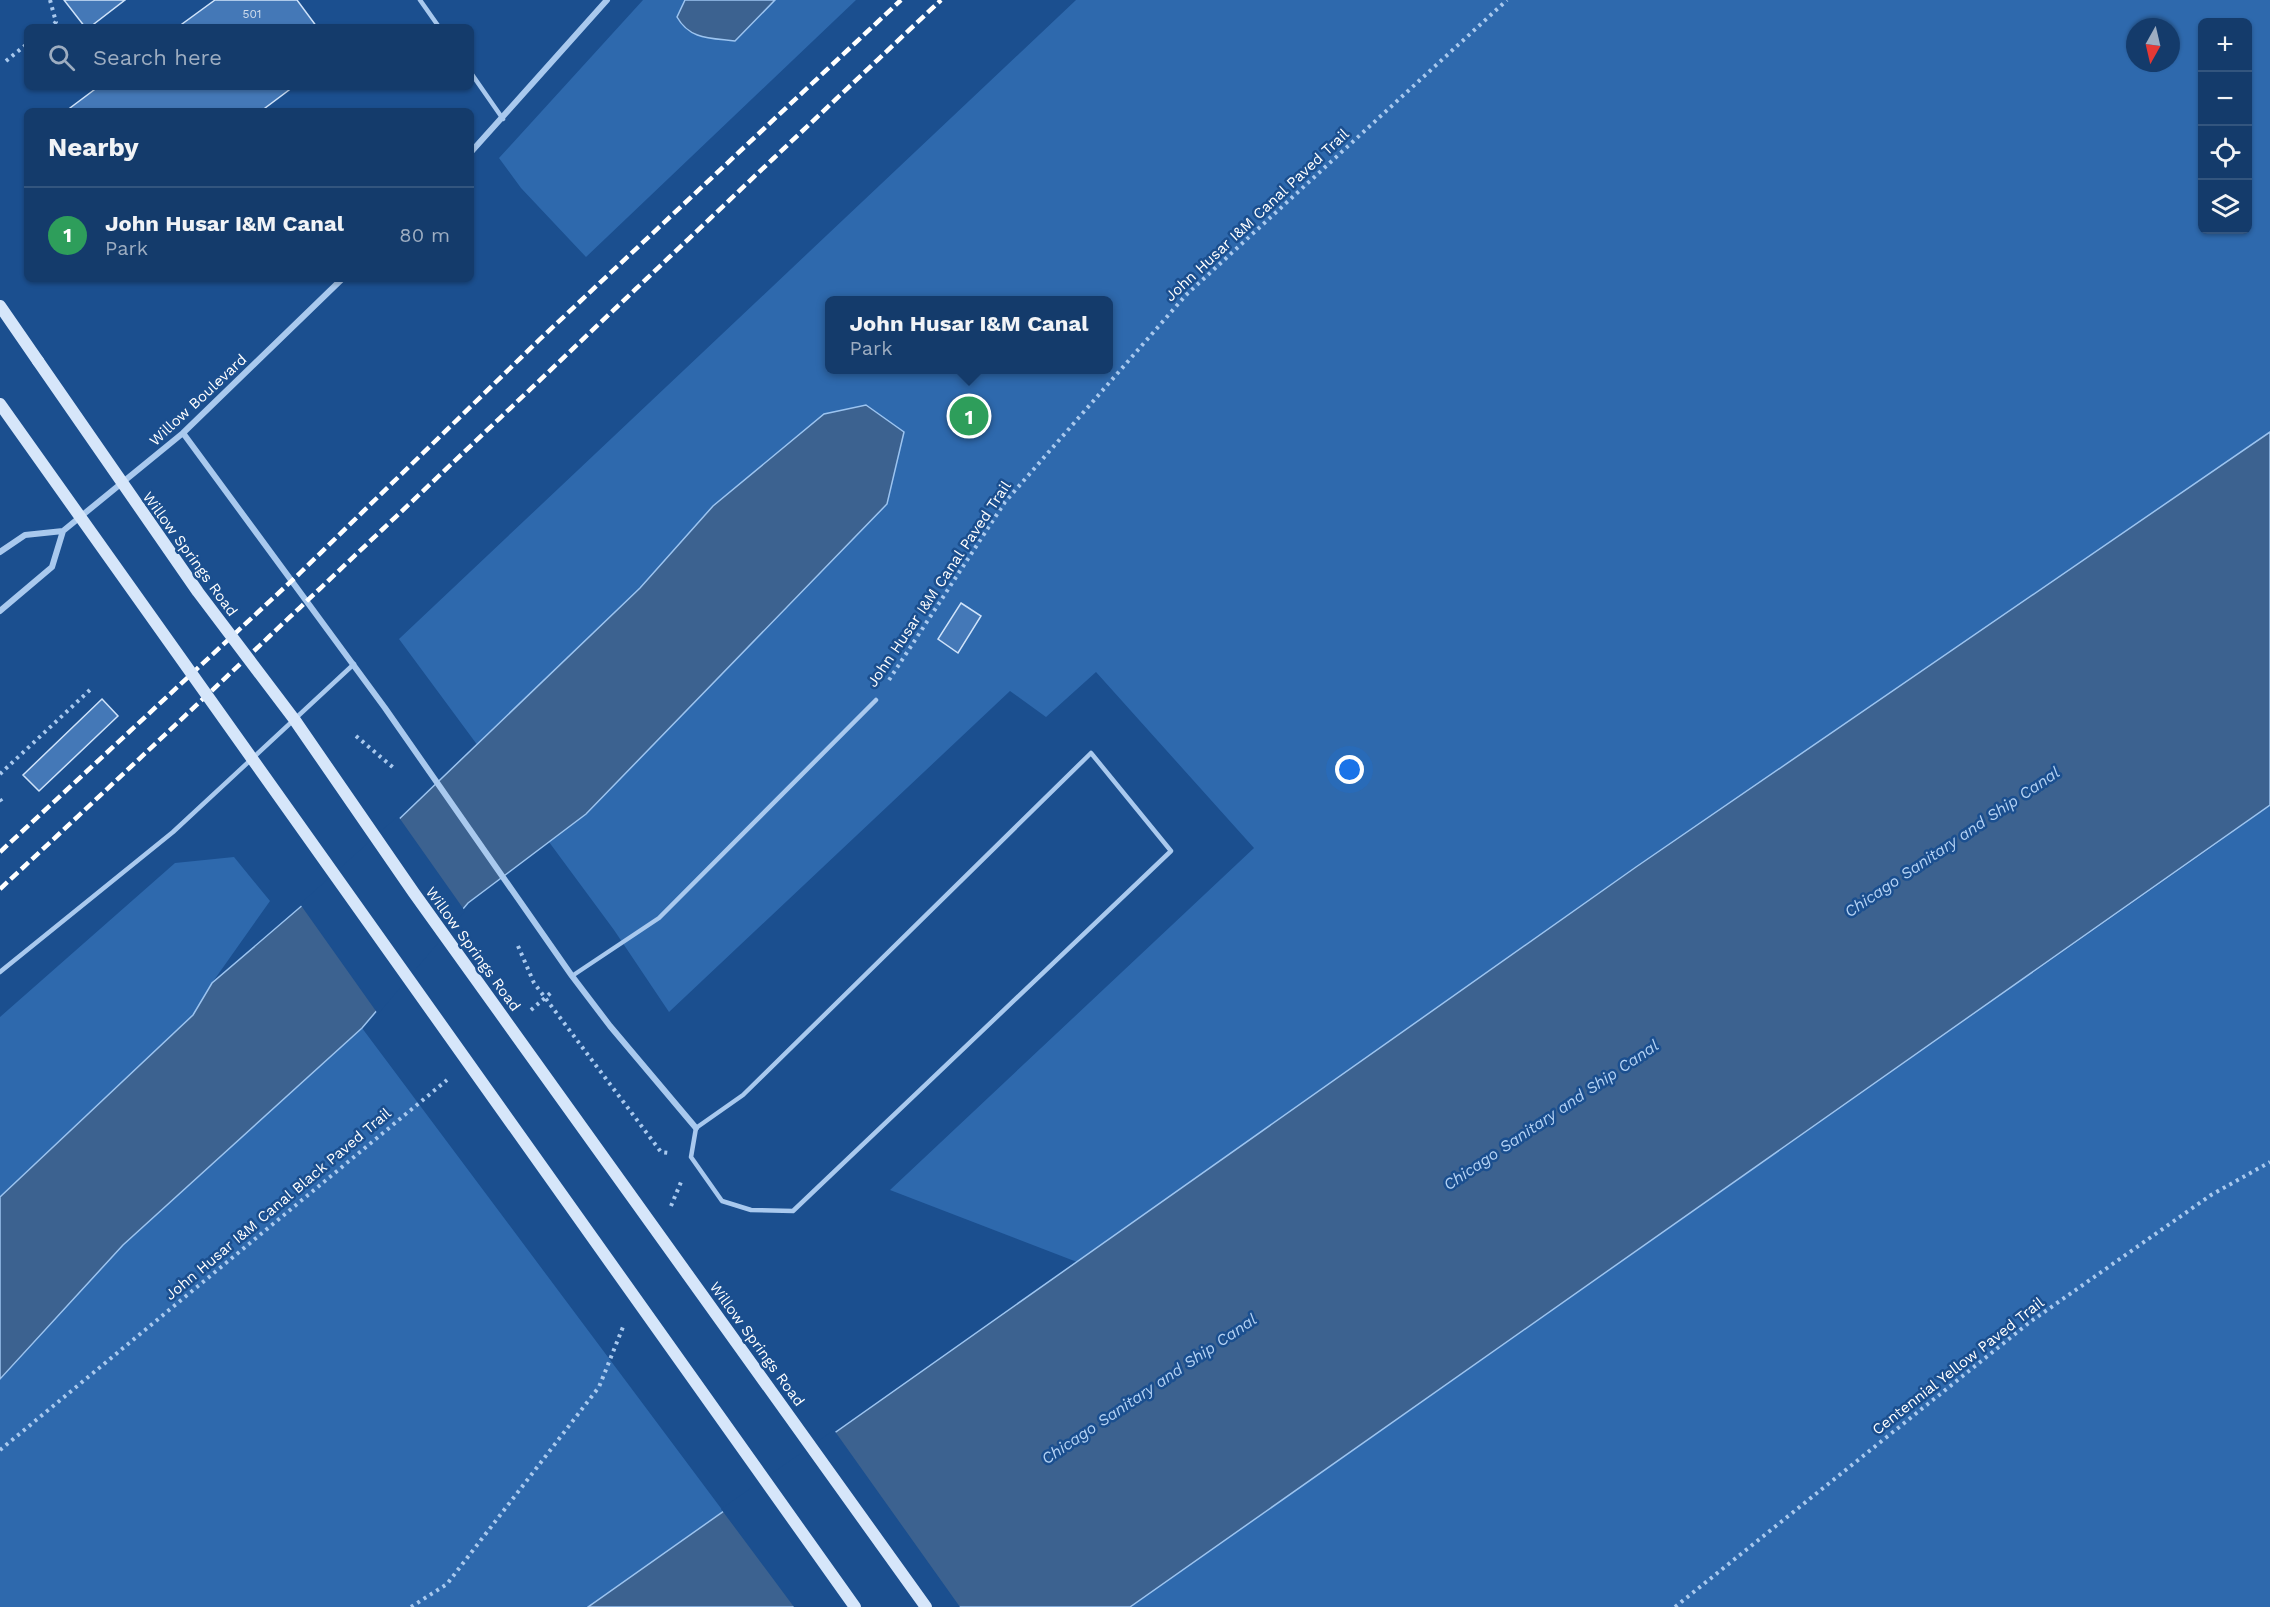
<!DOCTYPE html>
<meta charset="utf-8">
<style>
:root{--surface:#143b6b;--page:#214673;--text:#f1f3f6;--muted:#9dadc1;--line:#33557e;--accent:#e69b98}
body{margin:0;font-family:"Work Sans",sans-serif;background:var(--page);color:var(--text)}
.controls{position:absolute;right:18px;top:18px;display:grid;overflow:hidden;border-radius:9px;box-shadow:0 2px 4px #0004}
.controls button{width:54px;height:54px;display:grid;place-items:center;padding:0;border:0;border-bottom:2px solid var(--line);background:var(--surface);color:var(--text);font:30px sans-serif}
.compass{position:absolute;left:2126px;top:18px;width:54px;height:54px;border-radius:50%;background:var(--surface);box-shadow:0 2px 4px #0004;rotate:188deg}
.you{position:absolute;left:1350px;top:770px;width:21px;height:21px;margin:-15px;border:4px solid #fff;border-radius:50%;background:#1a73e8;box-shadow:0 0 0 9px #1a73e833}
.badge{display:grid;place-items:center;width:39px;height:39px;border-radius:50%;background:var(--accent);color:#fff;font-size:20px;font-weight:700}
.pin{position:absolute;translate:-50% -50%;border:3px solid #fff;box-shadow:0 2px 6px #0006}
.popup{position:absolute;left:825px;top:296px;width:288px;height:78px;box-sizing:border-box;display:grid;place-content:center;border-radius:9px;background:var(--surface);filter:drop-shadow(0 2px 4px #0005);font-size:20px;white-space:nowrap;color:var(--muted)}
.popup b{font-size:22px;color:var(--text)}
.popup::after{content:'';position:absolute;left:50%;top:100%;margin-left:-12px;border:12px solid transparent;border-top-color:var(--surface)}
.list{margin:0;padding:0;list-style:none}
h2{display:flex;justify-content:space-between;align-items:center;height:78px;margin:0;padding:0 24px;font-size:26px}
h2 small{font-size:20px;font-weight:400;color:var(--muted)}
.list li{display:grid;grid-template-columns:39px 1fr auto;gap:18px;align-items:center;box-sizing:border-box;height:96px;padding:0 24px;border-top:2px solid var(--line)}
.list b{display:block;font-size:22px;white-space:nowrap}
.list p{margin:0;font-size:20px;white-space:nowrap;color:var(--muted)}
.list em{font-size:20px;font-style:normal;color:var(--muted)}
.icon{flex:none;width:33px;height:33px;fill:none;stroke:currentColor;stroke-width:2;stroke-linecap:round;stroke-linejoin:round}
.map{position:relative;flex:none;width:2270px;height:1607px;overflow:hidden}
.search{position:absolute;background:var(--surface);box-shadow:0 2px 4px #0004;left:24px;top:24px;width:450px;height:66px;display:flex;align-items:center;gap:15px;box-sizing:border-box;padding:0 21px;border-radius:9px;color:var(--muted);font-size:22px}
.panel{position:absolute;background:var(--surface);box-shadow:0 2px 4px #0004;left:24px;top:108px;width:450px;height:174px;border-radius:9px}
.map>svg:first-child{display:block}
.green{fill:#2e69ad;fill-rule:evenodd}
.water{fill:#3c6290;stroke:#9cc4f0;stroke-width:1.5}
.pier{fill:#1b4f8f}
.building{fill:#4478b7;stroke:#cfe3fa;stroke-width:1.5}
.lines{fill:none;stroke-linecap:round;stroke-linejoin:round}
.path{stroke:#a9c9ee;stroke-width:4;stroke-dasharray:3 4.5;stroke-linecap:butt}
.service{stroke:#a9c9ee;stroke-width:4.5}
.minor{stroke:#a9c9ee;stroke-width:6}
.secondary{stroke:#d6e6fa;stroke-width:12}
.rail{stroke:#fff;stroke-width:4.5;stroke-dasharray:10 4.5;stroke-linecap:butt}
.secondary-bridge{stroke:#d6e6fa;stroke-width:12}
.labels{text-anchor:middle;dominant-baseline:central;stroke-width:5;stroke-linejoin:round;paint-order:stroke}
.number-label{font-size:12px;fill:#d0dded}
.street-label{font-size:15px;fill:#fff;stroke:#1b4f8f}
.water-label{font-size:16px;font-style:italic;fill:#b5d3f5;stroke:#1b4f8f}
</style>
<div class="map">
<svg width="2270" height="1607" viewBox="0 0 2270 1607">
<rect width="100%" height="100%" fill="#1b4f8f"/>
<path class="green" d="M643 0H856L586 257 521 188 499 158Z
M1076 0H2270V432L1636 867 1077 1262 890 1190 1254 848 1096 672 1046 717 1010 691 669 1012 614 930 399 639ZM2202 22H2248V230H2202ZM2135 27H2171V63H2135ZM830 300H1108V370H830Z
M2270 805V1607H1130L2215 845Z
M234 857 270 901 212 983 193 1015 0 1197V1017L175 863Z
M362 1028 723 1511 588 1607H0V1379L123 1245Z"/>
<path class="water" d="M685 0H775L735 41C711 38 690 40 677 17Z
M866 405 904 432 887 504 586 814 468 903 362 1028 123 1245 0 1379V1197L193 1015 212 983 369 848 640 588 713 506 824 414Z
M2270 432V805L1130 1607H588L1636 867Z"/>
<path class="pier" d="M398 816 465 911 378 1014 300 904Z
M834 1430 960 1607H794L721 1509Z"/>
<path class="building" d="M64 0H125L90 27H85Z
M215 0H297L317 27H178Z
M98 87H293L261 111H66Z
M961 603 981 616 958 653 938 639Z
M102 699 118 716 39 791 23 775Z"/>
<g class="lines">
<path class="path" d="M50 0 56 22 50 27
M6 61 27 44
M889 680 1005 502 1186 295 1507 0
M356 736 396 770
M0 774 92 688
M0 799 4 805
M518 946 534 983 661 1152 669 1153
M531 1010 553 991
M671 1206 681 1182
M0 1450 447 1080
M411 1607 447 1584 599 1387 623 1327
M1675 1607 2030 1322 2211 1195 2270 1162"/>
<path class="service" d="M420 0 439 27
M471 73 503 119
M1091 753 1171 851 793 1211 751 1210 722 1201 691 1157 696 1128 743 1095Z
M0 972 173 832 354 664
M572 976 659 918 876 700"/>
<path class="minor" d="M471 152 607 0
M183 433 385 708 572 976 610 1026 696 1128
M0 552 25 535 63 531 183 433 342 279
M0 611 52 567 63 531"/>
<path class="secondary" d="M0 306 38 361"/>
<path class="rail" d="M0 852 299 574 539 340 901 0
M0 889C316 595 627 296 941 0"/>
<path class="secondary-bridge" d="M38 361 198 592 294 719 414 893 926 1607
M0 404 855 1607"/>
</g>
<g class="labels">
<g class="number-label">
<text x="252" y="14">501</text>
</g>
<g class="street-label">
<text transform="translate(1257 215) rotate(-43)">John Husar I&amp;M Canal Paved Trail</text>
<text transform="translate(198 400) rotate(-43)">Willow Boulevard</text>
<text transform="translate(190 554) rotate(54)">Willow Springs Road</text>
<text transform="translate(939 584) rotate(-56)">John Husar I&amp;M Canal Paved Trail</text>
<text transform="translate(473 949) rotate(54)">Willow Springs Road</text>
<text transform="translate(278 1204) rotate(-40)">John Husar I&amp;M Canal Black Paved Trail</text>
<text transform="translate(757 1344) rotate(54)">Willow Springs Road</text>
<text transform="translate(1958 1366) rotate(-38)">Centennial Yellow Paved Trail</text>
</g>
<g class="water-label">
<text transform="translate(1952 842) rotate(-34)">Chicago Sanitary and Ship Canal</text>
<text transform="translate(1551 1115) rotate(-34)">Chicago Sanitary and Ship Canal</text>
<text transform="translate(1149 1389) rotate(-34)">Chicago Sanitary and Ship Canal</text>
</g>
</g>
</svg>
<div class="controls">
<button>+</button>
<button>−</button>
<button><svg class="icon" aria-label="locate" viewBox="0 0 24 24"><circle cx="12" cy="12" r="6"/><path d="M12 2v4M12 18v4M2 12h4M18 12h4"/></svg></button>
<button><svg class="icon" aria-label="layers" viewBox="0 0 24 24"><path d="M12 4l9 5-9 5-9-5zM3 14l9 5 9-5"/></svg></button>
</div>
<svg class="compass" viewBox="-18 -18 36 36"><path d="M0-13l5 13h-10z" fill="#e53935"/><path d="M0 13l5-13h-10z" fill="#9dadc1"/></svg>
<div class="you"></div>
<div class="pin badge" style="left:969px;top:416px;background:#2e9e5b">1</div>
<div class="popup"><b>John Husar I&amp;M Canal</b>Park</div>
<div class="search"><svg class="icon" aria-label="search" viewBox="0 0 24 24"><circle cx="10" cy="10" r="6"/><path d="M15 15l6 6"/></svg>Search here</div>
<section class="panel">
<h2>Nearby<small></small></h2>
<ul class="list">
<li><span class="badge" style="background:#2e9e5b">1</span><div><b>John Husar I&amp;M Canal</b><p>Park</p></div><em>80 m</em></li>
</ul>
</section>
</div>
